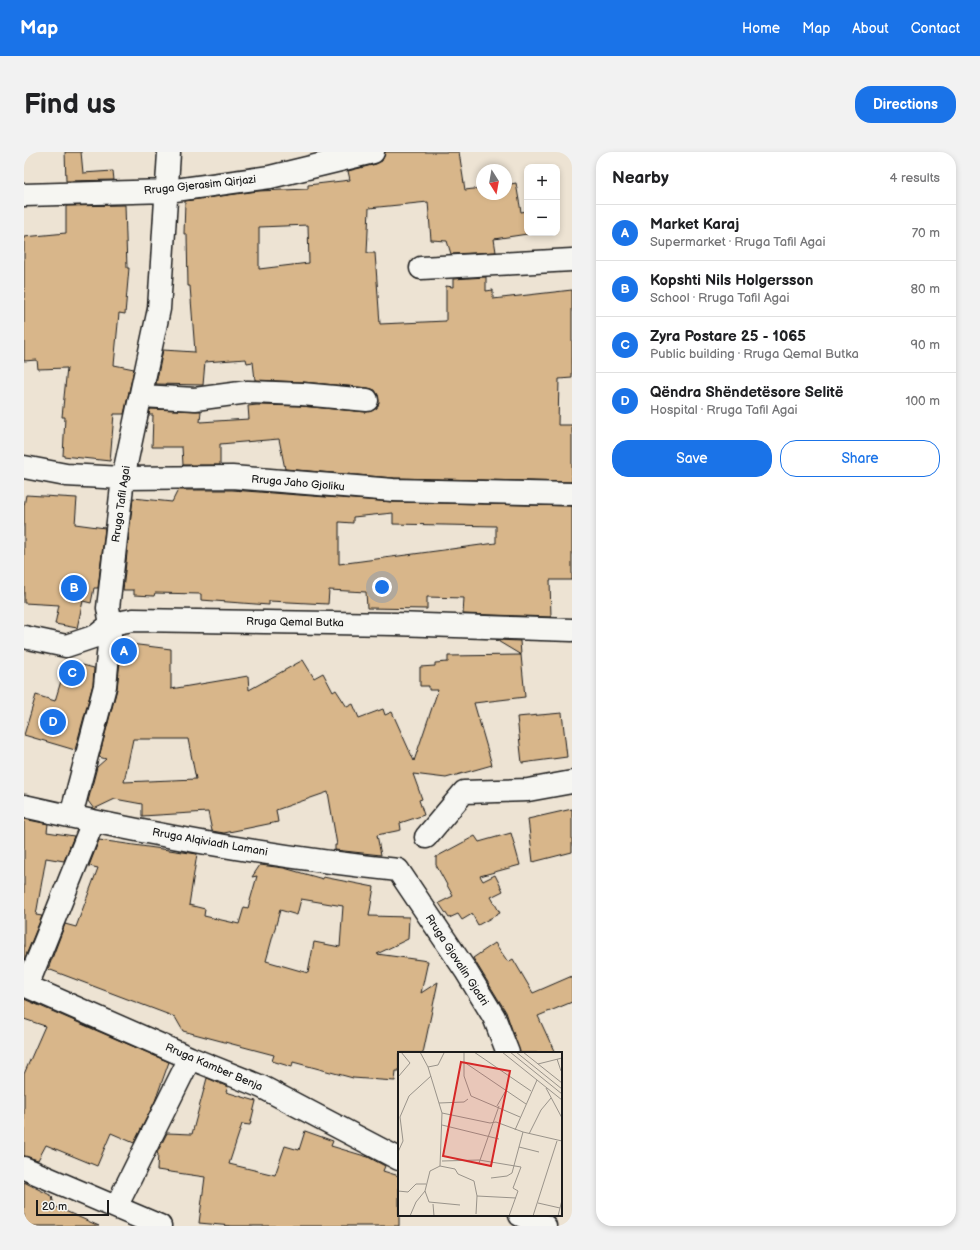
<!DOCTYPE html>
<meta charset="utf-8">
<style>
:root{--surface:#fff;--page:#f2f2f2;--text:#202124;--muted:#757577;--line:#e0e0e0;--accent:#1a73e8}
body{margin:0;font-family:"Balsamiq Sans",sans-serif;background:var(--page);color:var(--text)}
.controls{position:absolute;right:12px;top:12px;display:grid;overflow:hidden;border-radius:8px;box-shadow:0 2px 6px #0003}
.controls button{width:36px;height:36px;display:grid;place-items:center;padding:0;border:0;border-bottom:1px solid var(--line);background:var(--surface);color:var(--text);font:20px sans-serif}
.compass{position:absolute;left:452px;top:12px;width:36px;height:36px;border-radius:50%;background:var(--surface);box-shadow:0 2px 6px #0003;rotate:169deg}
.scale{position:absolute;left:12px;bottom:10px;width:73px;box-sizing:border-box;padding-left:4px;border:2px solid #1c1c1c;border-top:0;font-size:11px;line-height:14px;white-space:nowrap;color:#1c1c1c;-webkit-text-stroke:3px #f6f6f2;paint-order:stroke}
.you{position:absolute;left:358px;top:435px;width:14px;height:14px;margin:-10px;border:3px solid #fff;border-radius:50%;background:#1a73e8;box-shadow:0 0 0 6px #1a73e833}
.badge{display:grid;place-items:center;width:26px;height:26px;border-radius:50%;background:var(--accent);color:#fff;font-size:13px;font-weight:700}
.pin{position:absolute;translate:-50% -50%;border:2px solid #fff;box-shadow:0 1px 4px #0006}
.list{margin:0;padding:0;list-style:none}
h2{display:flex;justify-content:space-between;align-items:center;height:52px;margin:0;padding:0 16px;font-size:17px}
h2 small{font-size:13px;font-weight:400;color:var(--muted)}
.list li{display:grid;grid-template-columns:26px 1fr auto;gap:12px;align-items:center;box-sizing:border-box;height:56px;padding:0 16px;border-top:1px solid var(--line)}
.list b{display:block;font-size:15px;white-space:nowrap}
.list p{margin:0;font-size:13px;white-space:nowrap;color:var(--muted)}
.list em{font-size:13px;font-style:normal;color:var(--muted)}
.actions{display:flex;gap:8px;padding:12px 16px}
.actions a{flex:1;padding:9px 0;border:1px solid var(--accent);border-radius:16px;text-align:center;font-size:14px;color:var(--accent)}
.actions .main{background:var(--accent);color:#fff}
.map{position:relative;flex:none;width:548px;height:1074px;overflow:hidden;border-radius:16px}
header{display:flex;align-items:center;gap:24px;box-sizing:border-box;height:56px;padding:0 20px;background:var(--accent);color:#fff}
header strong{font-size:19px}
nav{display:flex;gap:22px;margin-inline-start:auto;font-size:14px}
.intro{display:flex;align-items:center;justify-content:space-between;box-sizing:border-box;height:96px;padding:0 24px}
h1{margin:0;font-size:28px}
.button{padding:10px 18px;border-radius:16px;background:var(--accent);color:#fff;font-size:14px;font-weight:700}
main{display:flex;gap:24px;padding:0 24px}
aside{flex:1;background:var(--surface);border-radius:16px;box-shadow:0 2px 6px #0003}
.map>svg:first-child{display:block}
.building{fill:#d8b68a;stroke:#1c1c1c;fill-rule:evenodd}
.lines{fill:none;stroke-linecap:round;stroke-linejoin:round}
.minor-casing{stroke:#1c1c1c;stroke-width:25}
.minor{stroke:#f6f6f2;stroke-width:22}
.labels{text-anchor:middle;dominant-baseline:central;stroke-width:3.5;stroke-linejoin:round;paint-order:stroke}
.street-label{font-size:11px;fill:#1c1c1c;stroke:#f6f6f2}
.inset-road{fill:none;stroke:#99938a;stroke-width:1}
.view{fill:#d62828;fill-opacity:0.15;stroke:#d62828;stroke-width:2}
.inset-edge{fill:none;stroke:#1c1c1c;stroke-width:2}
</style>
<header>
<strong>Map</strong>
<nav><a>Home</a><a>Map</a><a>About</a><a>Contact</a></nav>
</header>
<div class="intro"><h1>Find us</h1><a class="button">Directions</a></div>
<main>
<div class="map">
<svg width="548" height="1074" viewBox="0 0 548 1074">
<rect width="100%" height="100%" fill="#ede3d3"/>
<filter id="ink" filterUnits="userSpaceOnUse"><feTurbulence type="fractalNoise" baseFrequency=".025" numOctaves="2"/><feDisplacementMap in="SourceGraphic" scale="8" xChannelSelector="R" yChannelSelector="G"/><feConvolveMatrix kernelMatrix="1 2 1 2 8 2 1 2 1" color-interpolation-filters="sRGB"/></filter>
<g filter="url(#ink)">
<path class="building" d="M41 0H57L59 21 89 19 90 28 42 29Z
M361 0H435L441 38 458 36V42H482V33L492 31 497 60 503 59V81H510L470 87 472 100 427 102 423 89 407 88 404 50 345 56 343 101H351L356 172 422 169V134L429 135V127L462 125V139L469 138V147L548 138V226L535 227 534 273H548V330L370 326 261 317 255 287 196 292V313H159L158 295H128L129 263H125L126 257 177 259 176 270 225 267 224 254 233 253 277 254 342 260 348 259 353 256 355 250 354 243 351 238 344 236 279 230 231 228 229 210 223 211 222 207 181 210 179 233 132 232 139 198 171 200 166 134H164L163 82H160L161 49 234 39 284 37V33L326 28 324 19 352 12 358 9ZM284 73 285 111 235 117V75Z
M101 53 103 116H105L101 162 95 161 90 213 110 217 100 262H90L86 309 39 304 41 265H38L43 216 14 217 13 208 0 209V85L42 81V54Z
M154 338H208L369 350 548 354V428H526L527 465 439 462 440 446 403 445V457L343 456 342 440 305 438 304 452 245 449V453L177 448V442L131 441 130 444 110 443V438H99L109 346 148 350ZM369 361V372L472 374V391L315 412V370L329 371V365Z
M2 343 53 346 51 372 81 376 74 436H70L67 451 59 449 53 476 31 472 35 453 0 451V354Z
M472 488 496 489 497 503Z
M98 491 147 497V537L224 524 225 538 279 508 290 526 299 521 309 540 312 538 323 555 329 552 335 566 359 557 361 563 368 560 390 609 414 538H405V534H396V515L411 514V511L424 510V504L497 503 501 545 450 551 468 613 422 626 389 622 398 647 395 648 400 663 376 671 377 678 353 683 357 703 311 698V693H313L304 640 252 658 254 670 200 681 188 679 184 660 118 664V652L91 647 70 657 64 649 73 615 82 607 75 605 93 537ZM109 587H164L172 627 100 630Z
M43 509 70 516 69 532 51 598 0 583 12 543 31 549Z
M538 561 543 605 498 611 493 565Z
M548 657V700L509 710 504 667Z
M0 667 24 672 23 680 50 684 40 709 22 706 12 763 18 764 0 808Z
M487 681 496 713 456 724 459 729 471 723 479 739 467 745 476 761 454 773 448 762 438 768 434 762 425 766 415 751 429 744 412 713V705L451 684 455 690Z
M75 688 173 702 165 753 181 757 180 764 215 772 220 755 224 756 233 724 228 725 236 713 260 716 299 727V725L350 735 345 764 385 765 384 787 353 802 404 809 397 841 414 830 399 901H375V919H372L371 929 329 926 269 910 268 915 248 909 250 903 159 879 151 865 24 817 41 772 52 775 74 716 65 714ZM277 747 319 754 316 795 290 790 284 821 242 809 256 758 273 763Z
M471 791 484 810 489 807 509 841 548 824V850L514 864 531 901H496L482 860 449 806Z
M0 847 145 910 131 949 110 991 87 981 73 1014 22 993 14 1008 0 1004V922L21 874 0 867Z
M183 926 204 935 202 940 232 949 226 973 218 972 205 1012 251 1023 261 994 275 998 281 979 309 989 307 994 344 1005 361 1014 359 1019 375 1024V1074H208L175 1071 181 1025 133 1018 134 1002 133 1001 143 981 168 982Z
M0 1030 28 1044 30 1054 75 1074H0Z"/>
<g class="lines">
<g class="minor-casing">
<path id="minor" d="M0 43 144 39 246 25 349 0
M397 116 548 108
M118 244 171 247 224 240 278 242 343 248
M0 315 42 323 99 326 208 325 369 338 548 342
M0 485 42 494 72 484 87 472 109 468 371 472 548 478
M0 654C123 682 248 705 374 718L442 819 470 865 484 901
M47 664 81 534 87 472 84 456 99 326 135 157 145 1
M402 685 440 640 504 638 548 630
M0 833 166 906 238 935 375 1007
M3 834 69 670
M0 1016 136 1074
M92 1055 166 906
M496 1063 521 1074"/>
</g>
<use href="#minor" class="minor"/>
</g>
</g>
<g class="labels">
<g class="street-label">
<text transform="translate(176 33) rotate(-6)">Rruga Gjerasim Qirjazi</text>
<text transform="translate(274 331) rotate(5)">Rruga Jaho Gjoliku</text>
<text transform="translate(97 352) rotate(-82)">Rruga Tafil Agai</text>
<text transform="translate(271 470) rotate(1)">Rruga Qemal Butka</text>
<text transform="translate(186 690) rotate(10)">Rruga Alqiviadh Lamani</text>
<text transform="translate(433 808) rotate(57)">Rruga Gjovalin Gjadri</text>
<text transform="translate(190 915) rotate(23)">Rruga Kamber Benja</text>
</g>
</g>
<g transform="translate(374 900)">
<rect width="164" height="164" fill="#ede3d3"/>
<path class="inset-road" d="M22 0 30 15 44 61 42 114M66 0V24L73 44 122 65M76 0 133 39M104 0 164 48M112 0 164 42M118 0 164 37M125 0 164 31M159 7 163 19M66 10 128 52M140 12 164 6M30 15 40 13 46 1M0 25 12 11 3 0M148 36 164 66M41 51 66 50 70 47M99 54 107 40M44 61 92 71 98 70 125 80 164 89M44 73 101 87M117 78 139 28M131 82 143 58 153 46M121 95 141 100M44 109 81 108 123 115 115 136 120 139 111 164M81 111 101 54M42 114 57 117 60 122 76 129 79 144 78 162M93 126 109 124 114 121 125 80M0 133V100L5 89 2 65 11 44 33 24M0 139 10 140 18 132H28M27 139 31 150 62 153M79 144 118 146M140 151 162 156M35 152 36 164M12 164 18 150 27 139 32 119 42 114M135 164 159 89M160 164 164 148"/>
<path class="view" d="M63 10 112 19 93 114 45 104Z"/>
<rect width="164" height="164" class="inset-edge"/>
</g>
</svg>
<div class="controls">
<button>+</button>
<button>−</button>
</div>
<svg class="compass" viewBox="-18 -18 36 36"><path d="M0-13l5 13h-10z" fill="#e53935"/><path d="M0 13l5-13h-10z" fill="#757577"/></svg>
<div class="scale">20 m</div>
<div class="you"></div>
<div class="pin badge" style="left:100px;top:499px">A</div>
<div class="pin badge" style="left:50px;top:436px">B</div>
<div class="pin badge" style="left:48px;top:521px">C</div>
<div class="pin badge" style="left:29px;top:570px">D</div>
</div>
<aside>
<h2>Nearby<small>4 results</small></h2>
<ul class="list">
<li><span class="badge">A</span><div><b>Market Karaj</b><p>Supermarket · Rruga Tafil Agai</p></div><em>70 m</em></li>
<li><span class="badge">B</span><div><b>Kopshti Nils Holgersson</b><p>School · Rruga Tafil Agai</p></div><em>80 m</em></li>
<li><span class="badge">C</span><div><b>Zyra Postare 25 - 1065</b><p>Public building · Rruga Qemal Butka</p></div><em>90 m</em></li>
<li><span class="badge">D</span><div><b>Qëndra Shëndetësore Selitë</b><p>Hospital · Rruga Tafil Agai</p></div><em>100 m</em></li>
</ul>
<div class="actions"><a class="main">Save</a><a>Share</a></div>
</aside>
</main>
